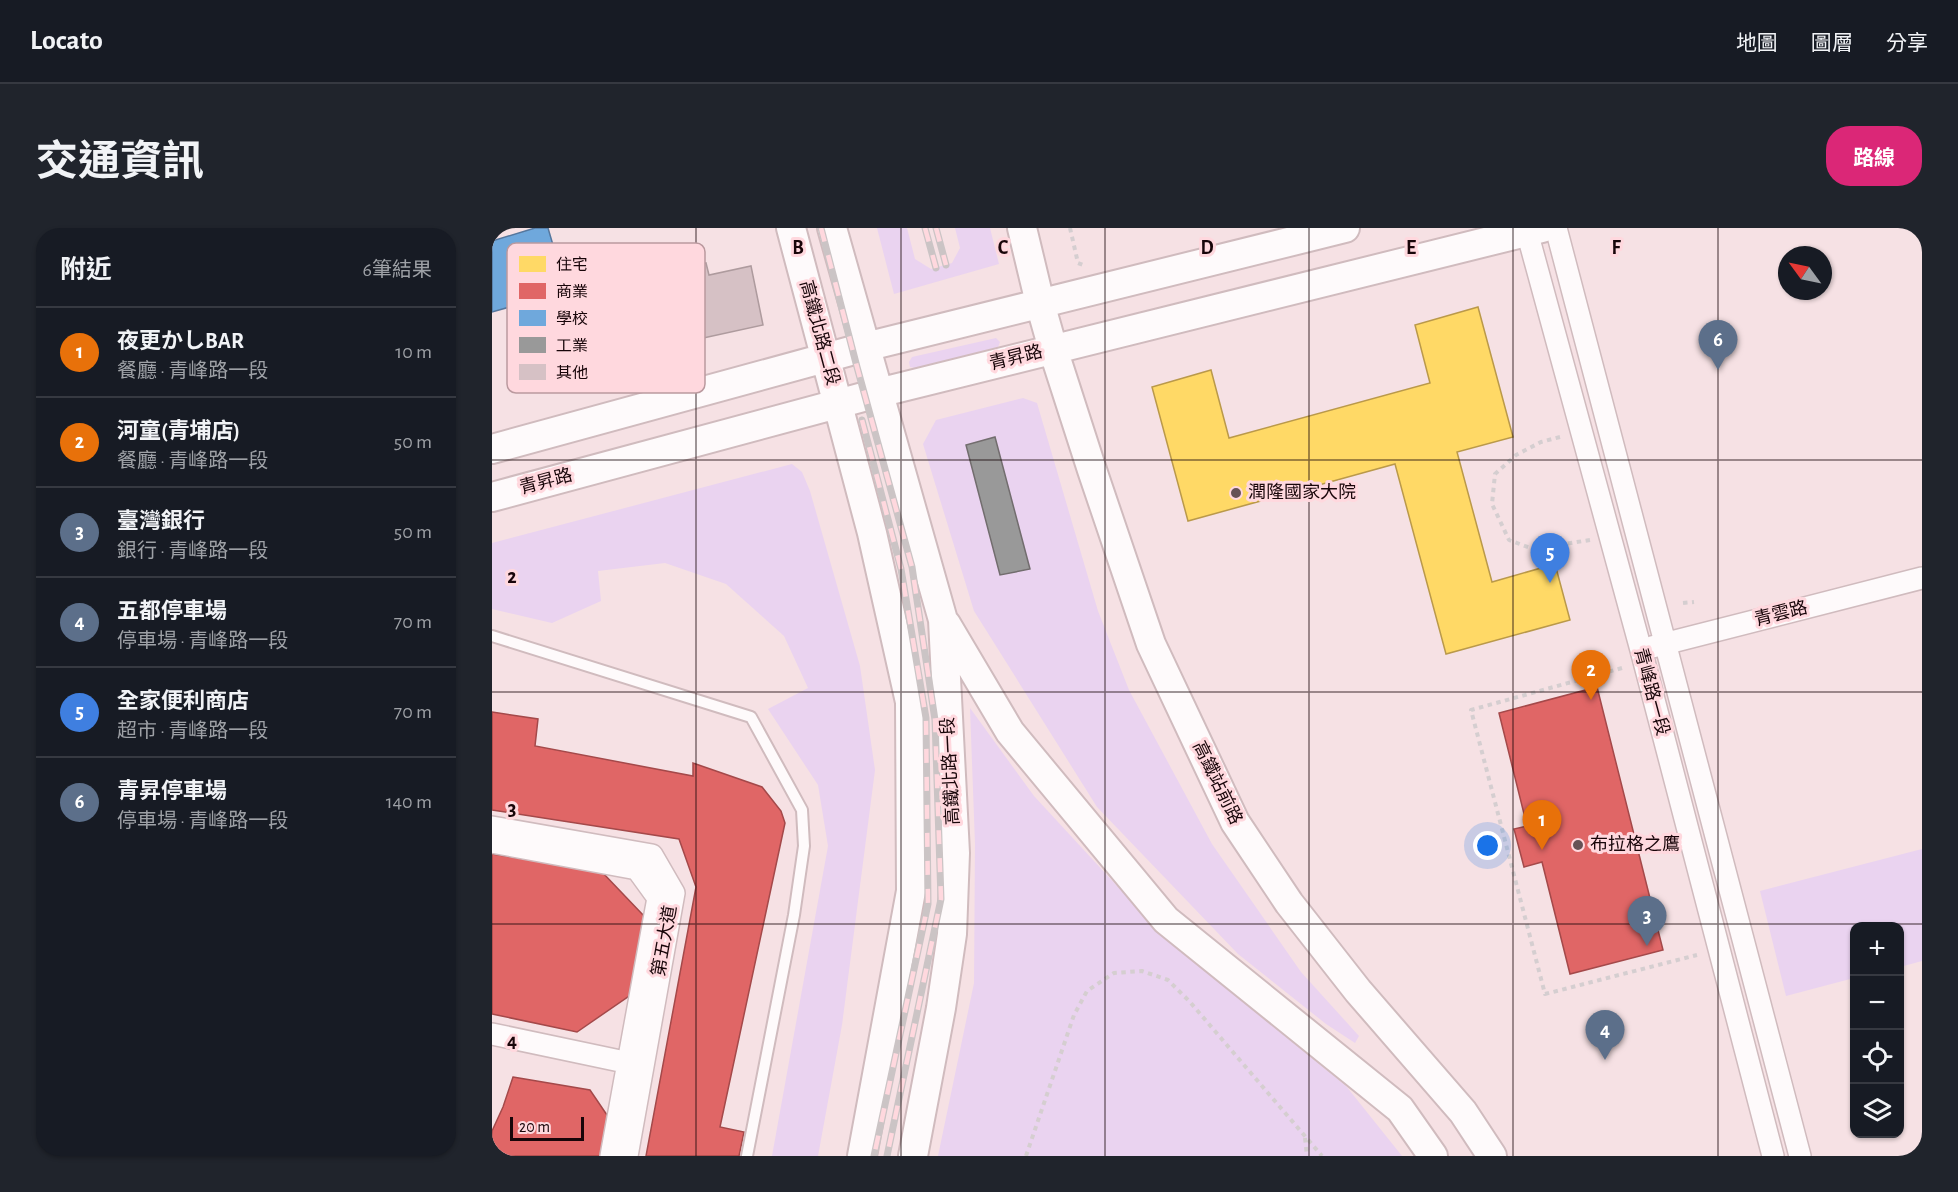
<!DOCTYPE html>
<html lang="zh-TW">
<meta charset="utf-8">
<style>
:root{--surface:#171b24;--page:#20242c;--text:#f1f3f6;--muted:#9ea1a6;--line:#363941;--accent:#db2777}
body{margin:0;font-family:"Alegreya Sans","Noto Sans TC","Noto Sans JP",sans-serif;background:var(--page);color:var(--text)}
.controls{position:absolute;right:18px;bottom:18px;display:grid;overflow:hidden;border-radius:12px;box-shadow:0 2px 4px #0004}
.controls button{width:54px;height:54px;display:grid;place-items:center;padding:0;border:0;border-bottom:2px solid var(--line);background:var(--surface);color:var(--text);font:30px sans-serif}
.compass{position:absolute;left:1286px;top:18px;width:54px;height:54px;border-radius:50%;background:var(--surface);box-shadow:0 2px 4px #0004;rotate:303deg}
.scale{position:absolute;left:18px;bottom:15px;width:74px;box-sizing:border-box;padding-left:6px;border:3px solid #180509;border-top:0;font-size:16px;line-height:21px;white-space:nowrap;color:#180509;-webkit-text-stroke:4px #ffd8de;paint-order:stroke}
.you{position:absolute;left:996px;top:618px;width:21px;height:21px;margin:-15px;border:4px solid #fff;border-radius:50%;background:#1a73e8;box-shadow:0 0 0 9px #1a73e833}
.badge{display:grid;place-items:center;width:39px;height:39px;border-radius:50%;background:var(--accent);color:#fff;font-size:20px;font-weight:700}
.pin{position:absolute;translate:-50% -50px;filter:drop-shadow(0 2px 3px #0008)}
.pin::after{content:'';position:absolute;top:32px;width:21px;height:18px;background:inherit;clip-path:polygon(0 0,100% 0,50% 100%)}
.list{margin:0;padding:0;list-style:none}
h2{display:flex;justify-content:space-between;align-items:center;height:78px;margin:0;padding:0 24px;font-size:26px}
h2 small{font-size:20px;font-weight:400;color:var(--muted)}
.list li{display:grid;grid-template-columns:39px 1fr auto;gap:18px;align-items:center;box-sizing:border-box;height:90px;padding:0 24px;border-top:2px solid var(--line)}
.list b{display:block;font-size:22px;white-space:nowrap}
.list p{margin:0;font-size:20px;white-space:nowrap;color:var(--muted)}
.list em{font-size:20px;font-style:normal;color:var(--muted)}
.icon{flex:none;width:33px;height:33px;fill:none;stroke:currentColor;stroke-width:2;stroke-linecap:round;stroke-linejoin:round}
.map{position:relative;flex:none;width:1430px;height:928px;overflow:hidden;border-radius:24px}
header{display:flex;align-items:center;gap:36px;box-sizing:border-box;height:84px;padding:0 30px;background:var(--surface);border-bottom:2px solid var(--line)}
header strong{font-size:28px}
nav{display:flex;gap:33px;margin-inline-start:auto;font-size:21px}
.intro{display:flex;align-items:center;justify-content:space-between;box-sizing:border-box;height:144px;padding:0 36px}
h1{margin:0;font-size:42px}
.button{padding:15px 27px;border-radius:24px;background:var(--accent);color:#fff;font-size:21px;font-weight:700}
main{display:flex;gap:36px;padding:0 36px}
aside{flex:1;background:var(--surface);border-radius:24px;box-shadow:0 2px 4px #0004}
.map>svg:first-child{display:block}
.green{fill:#ead3f0}
.homes{fill:#ffd966;stroke:#ba994a;stroke-width:1.5}
.shops{fill:#e06666;stroke:#a4494a;stroke-width:1.5}
.schools{fill:#6fa8dc;stroke:#55779d;stroke-width:1.5}
.industry{fill:#999;stroke:#726d6e;stroke-width:1.5}
.building{fill:#d6c1c5;stroke:#ae9b9e;stroke-width:1.5}
.lines{fill:none;stroke-linecap:round;stroke-linejoin:round}
.lane-casing{stroke:#d0bbbe;stroke-width:14}
.street-casing{stroke:#d0bbbe;stroke-width:24}
.secondary-casing{stroke:#d0bbbe;stroke-width:32}
.path{stroke:#d5ced0;stroke-width:4;stroke-dasharray:4.5 4.5;stroke-linecap:butt}
.lane{stroke:#fefafb;stroke-width:10}
.street{stroke:#fefafb;stroke-width:21}
.secondary{stroke:#fefafb;stroke-width:28}
.rail-casing{stroke:#cbc4c5;stroke-width:7}
.rail{stroke:#ffd8de;stroke-width:4.5;stroke-dasharray:14;stroke-linecap:butt}
.grid{fill:none;stroke:#180509;stroke-width:1.5;stroke-opacity:0.55}
.poi-dot{fill:#665256;stroke:#ffd8de;stroke-width:2}
.labels{text-anchor:middle;dominant-baseline:central;stroke-width:6;stroke-linejoin:round;paint-order:stroke}
.street-label{font-size:18px;fill:#180509;stroke:#ffd8de}
.poi-label{font-size:18px;fill:#180509;stroke:#ffd8de;text-anchor:start}
.key{fill:#ffd8de;stroke:#ba999e;stroke-width:1.5}
.key-label{font-size:16px;fill:#180509}
.grid-label{font-size:20px;text-anchor:middle;font-weight:bold;fill:#180509;stroke:#ffd8de;stroke-width:6;stroke-linejoin:round;paint-order:stroke}
</style>
<header>
<strong>Locato</strong>
<nav><a>地圖</a><a>圖層</a><a>分享</a></nav>
</header>
<div class="intro"><h1>交通資訊</h1><a class="button">路線</a></div>
<main>
<aside>
<h2>附近<small>6筆結果</small></h2>
<ul class="list">
<li><span class="badge" style="background:#e8710a">1</span><div><b>夜更かしBAR</b><p>餐廳 · 青峰路一段</p></div><em>10 m</em></li>
<li><span class="badge" style="background:#e8710a">2</span><div><b>河童(青埔店)</b><p>餐廳 · 青峰路一段</p></div><em>50 m</em></li>
<li><span class="badge" style="background:#5c6f8a">3</span><div><b>臺灣銀行</b><p>銀行 · 青峰路一段</p></div><em>50 m</em></li>
<li><span class="badge" style="background:#5c6f8a">4</span><div><b>五都停車場</b><p>停車場 · 青峰路一段</p></div><em>70 m</em></li>
<li><span class="badge" style="background:#3f7fe0">5</span><div><b>全家便利商店</b><p>超市 · 青峰路一段</p></div><em>70 m</em></li>
<li><span class="badge" style="background:#5c6f8a">6</span><div><b>青昇停車場</b><p>停車場 · 青峰路一段</p></div><em>140 m</em></li>
</ul>
</aside>
<div class="map">
<svg width="1430" height="928" viewBox="0 0 1430 928">
<rect width="100%" height="100%" fill="#f6e1e4"/>
<path class="green" d="M385 0H415L423 31 439 41 460 35 468 20 463 0H498L507 36 402 66Z
M504 110 508 114 506 119 423 140 418 139 417 134 420 129Z
M531 170 545 175 606 383 637 462 720 616 809 744 867 808 863 815 834 796 746 726 605 579 482 383 431 216 444 192Z
M300 236 310 244 318 263 368 438 383 542 350 797 326 928H280L336 618 326 557 276 481 316 460 292 408 234 356 173 335 106 343 109 373 60 395 0 381V315Z
M478 480 542 568 638 672 709 739 854 858 910 928H446L482 755 483 616Z
M1430 621V733L1408 739V698H1362V750L1294 768 1268 663Z"/>
<path class="homes" d="M986 79 1021 209 965 224 1000 354 1063 336 1078 392 954 426 903 236 696 293 660 159 719 142 737 210 938 155 923 97Z"/>
<path class="shops" d="M1105 459 1171 722 1078 746 1050 634 1032 639 1022 601 1035 598 1007 485Z
M0 484 46 491 43 518 201 548V535L270 559 289 583 293 595 228 899 252 904 247 928H154L204 659 187 611 0 582Z
M0 626 109 643 152 688 140 766 85 804 0 786Z
M21 849 98 862 117 890 110 928H0V903L11 879Z"/>
<path class="schools" d="M43 0H56L88 109 41 123 28 76 0 84V13Z"/>
<path class="industry" d="M503 209 538 341 508 347 474 217Z"/>
<path class="building" d="M214 35 217 47 259 38 271 97 147 124 136 70 174 62 171 45Z"/>
<g class="lines">
<g class="lane-casing">
<path id="lane" d="M0 408 259 489 310 582 312 618 302 687 255 928"/>
</g>
<g class="street-casing">
<path id="street" d="M1034 0 1149 422 1281 928
M1064 0 1308 928
M1160 419 1430 350
M0 599 160 627 182 665 135 928
M0 614 145 641 166 670 119 928
M0 806 147 837"/>
</g>
<g class="secondary-casing">
<path id="secondary" d="M299 0 380 305 418 474 419 663 370 928
M340 0 451 392 463 625 460 706 449 780 421 928
M530 0 548 75 561 121 600 242 659 416 743 594 797 675 866 763 971 884 1000 928
M0 221 373 119 853 0
M0 269 386 165 1050 0
M454 396 518 504 674 692 908 881 941 928"/>
</g>
<path class="path" d="M578 0 586 35 591 37
M1068 209 1049 214 1024 227 1003 246 1000 276 1017 312 1041 321 1098 312
M1191 375 1202 374
M1130 440 979 482 1053 766 1205 727
M813 910 815 928
M534 928 582 787 595 763 622 745 650 743 676 752 698 774 830 928"/>
<use href="#lane" class="lane"/>
<use href="#street" class="street"/>
<use href="#secondary" class="secondary"/>
<g class="rail-casing">
<path id="rail" d="M329 0 365 139 420 339 443 492 449 671 395 928
M433 0 444 40
M444 0 454 37
M370 192 409 341 434 490 436 676 382 928"/>
</g>
<use href="#rail" class="rail"/>
</g>
<path class="grid" d="M204 0V928M409 0V928M613 0V928M817 0V928M1021 0V928M1226 0V928M0 232H1430M0 464H1430M0 696H1430"/>
<g class="poi-dot">
<circle cx="744" cy="265" r="6"/>
<circle cx="1086" cy="617" r="6"/>
</g>
<g class="labels">
<g class="street-label">
<text transform="translate(327 105) rotate(75)">高鐵北路二段</text>
<text transform="translate(524 130) rotate(-14)">青昇路</text>
<text transform="translate(54 254) rotate(-15)">青昇路</text>
<text transform="translate(1289 386) rotate(-14)">青雲路</text>
<text transform="translate(1159 464) rotate(75)">青峰路一段</text>
<text transform="translate(459 543) rotate(-93)">高鐵北路一段</text>
<text transform="translate(725 555) rotate(64)">高鐵站前路</text>
<text transform="translate(173 713) rotate(-80)">第五大道</text>
</g>
<g class="poi-label">
<text x="756" y="265">潤隆國家大院</text>
<text x="1098" y="617">布拉格之鷹</text>
</g>
</g>
<rect x="15" y="15" width="198" height="150" rx="9" class="key"/>
<rect x="27" y="28" width="27" height="16" fill="#ffd966"/>
<rect x="27" y="55" width="27" height="16" fill="#e06666"/>
<rect x="27" y="82" width="27" height="16" fill="#6fa8dc"/>
<rect x="27" y="109" width="27" height="16" fill="#999"/>
<rect x="27" y="136" width="27" height="16" fill="#d6c1c5"/>
<g class="key-label">
<text x="64" y="42">住宅</text>
<text x="64" y="69">商業</text>
<text x="64" y="96">學校</text>
<text x="64" y="123">工業</text>
<text x="64" y="150">其他</text>
</g>
<g class="grid-label">
<text x="306" y="26">B</text>
<text x="511" y="26">C</text>
<text x="715" y="26">D</text>
<text x="919" y="26">E</text>
<text x="1124" y="26">F</text>
<text x="20" y="355">2</text>
<text x="20" y="587">3</text>
<text x="20" y="819">4</text>
</g>
</svg>
<div class="controls">
<button>+</button>
<button>−</button>
<button><svg class="icon" aria-label="locate" viewBox="0 0 24 24"><circle cx="12" cy="12" r="6"/><path d="M12 2v4M12 18v4M2 12h4M18 12h4"/></svg></button>
<button><svg class="icon" aria-label="layers" viewBox="0 0 24 24"><path d="M12 4l9 5-9 5-9-5zM3 14l9 5 9-5"/></svg></button>
</div>
<svg class="compass" viewBox="-18 -18 36 36"><path d="M0-13l5 13h-10z" fill="#e53935"/><path d="M0 13l5-13h-10z" fill="#9ea1a6"/></svg>
<div class="scale">20 m</div>
<div class="you"></div>
<div class="pin badge" style="left:1050px;top:622px;background:#e8710a">1</div>
<div class="pin badge" style="left:1099px;top:472px;background:#e8710a">2</div>
<div class="pin badge" style="left:1155px;top:718px;background:#5c6f8a">3</div>
<div class="pin badge" style="left:1113px;top:832px;background:#5c6f8a">4</div>
<div class="pin badge" style="left:1058px;top:355px;background:#3f7fe0">5</div>
<div class="pin badge" style="left:1226px;top:142px;background:#5c6f8a">6</div>
</div>
</main>
